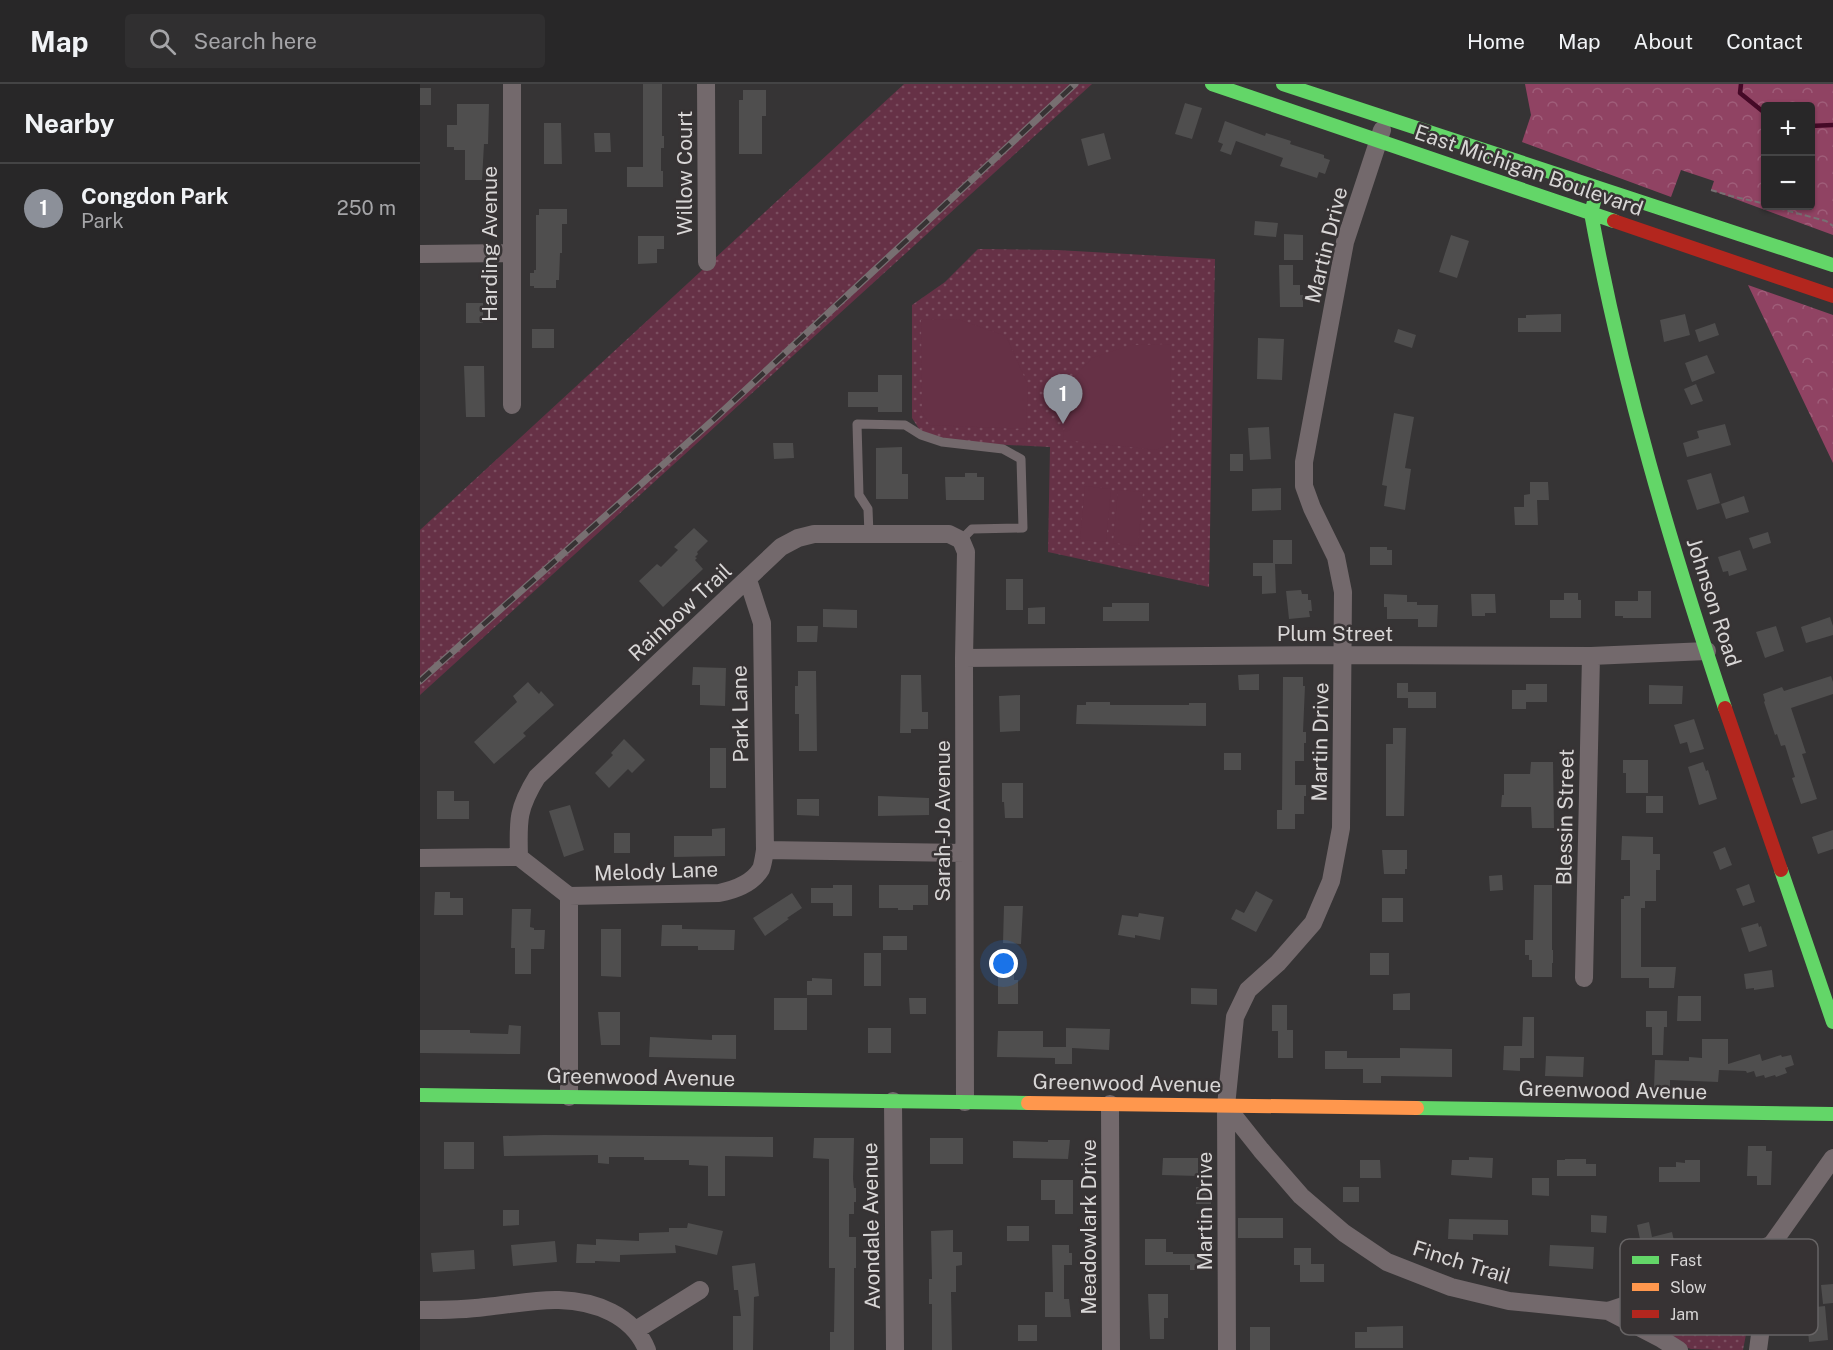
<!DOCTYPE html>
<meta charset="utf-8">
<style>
:root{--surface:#282728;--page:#302f30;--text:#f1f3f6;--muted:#a5a5a8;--line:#444445;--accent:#8c9099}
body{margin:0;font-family:"Public Sans",sans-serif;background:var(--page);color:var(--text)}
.controls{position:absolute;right:18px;top:18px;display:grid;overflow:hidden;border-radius:6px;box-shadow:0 2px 4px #0004}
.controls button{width:54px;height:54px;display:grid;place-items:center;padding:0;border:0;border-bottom:2px solid var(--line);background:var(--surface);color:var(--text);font:30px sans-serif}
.you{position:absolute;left:584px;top:880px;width:21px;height:21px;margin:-15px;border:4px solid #fff;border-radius:50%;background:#1a73e8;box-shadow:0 0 0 9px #1a73e833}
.badge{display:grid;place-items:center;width:39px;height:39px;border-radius:50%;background:var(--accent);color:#fff;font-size:20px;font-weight:700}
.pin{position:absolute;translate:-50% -50px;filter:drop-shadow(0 2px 3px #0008)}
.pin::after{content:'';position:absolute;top:32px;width:21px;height:18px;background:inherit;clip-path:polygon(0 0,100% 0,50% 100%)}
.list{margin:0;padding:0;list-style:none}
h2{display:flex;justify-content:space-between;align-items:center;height:78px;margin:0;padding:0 24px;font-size:26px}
h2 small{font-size:20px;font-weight:400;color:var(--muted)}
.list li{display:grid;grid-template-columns:39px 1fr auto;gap:18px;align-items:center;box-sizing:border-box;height:90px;padding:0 24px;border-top:2px solid var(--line)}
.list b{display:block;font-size:22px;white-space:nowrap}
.list p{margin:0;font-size:20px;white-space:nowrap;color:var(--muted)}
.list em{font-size:20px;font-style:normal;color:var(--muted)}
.icon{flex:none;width:33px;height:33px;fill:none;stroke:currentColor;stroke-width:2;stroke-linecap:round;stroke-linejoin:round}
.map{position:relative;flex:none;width:1413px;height:1266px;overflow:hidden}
header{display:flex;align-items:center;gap:36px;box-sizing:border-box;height:84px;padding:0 30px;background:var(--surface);border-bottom:2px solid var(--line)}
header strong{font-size:28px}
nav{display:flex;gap:33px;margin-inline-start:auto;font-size:21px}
.search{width:420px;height:54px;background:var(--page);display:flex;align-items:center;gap:15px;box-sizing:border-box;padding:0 21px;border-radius:6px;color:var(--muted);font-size:22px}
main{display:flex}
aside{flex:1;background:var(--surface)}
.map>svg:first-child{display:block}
.grass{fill:url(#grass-dots)}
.forest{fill:url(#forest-crowns);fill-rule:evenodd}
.garden{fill:#663146}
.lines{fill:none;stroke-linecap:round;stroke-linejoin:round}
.stream{stroke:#450927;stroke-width:4.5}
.building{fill:#4f4e4e}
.path{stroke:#787073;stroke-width:2;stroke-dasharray:6 3;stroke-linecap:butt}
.lane{stroke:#73696c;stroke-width:9}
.street{stroke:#73696c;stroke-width:18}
.fast{stroke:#63d668;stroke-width:14}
.slow{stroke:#ff974d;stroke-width:14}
.jam{stroke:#b3261e;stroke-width:14}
.rail-casing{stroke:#776f71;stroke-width:7}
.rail{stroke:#373334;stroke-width:4.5;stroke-dasharray:14;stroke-linecap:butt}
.labels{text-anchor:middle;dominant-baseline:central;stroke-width:5;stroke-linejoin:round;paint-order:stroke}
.street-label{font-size:21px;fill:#d8d6d6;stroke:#373334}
.key{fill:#373334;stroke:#676465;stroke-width:1.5}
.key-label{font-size:16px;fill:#d8d6d6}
</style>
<header>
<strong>Map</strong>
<div class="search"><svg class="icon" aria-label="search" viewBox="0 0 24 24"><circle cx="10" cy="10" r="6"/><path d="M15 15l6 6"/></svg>Search here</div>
<nav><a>Home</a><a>Map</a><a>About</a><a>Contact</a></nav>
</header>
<main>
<aside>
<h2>Nearby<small></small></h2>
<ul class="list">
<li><span class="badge">1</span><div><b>Congdon Park</b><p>Park</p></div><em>250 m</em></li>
</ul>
</aside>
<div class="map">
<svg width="1413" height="1266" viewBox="0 0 1413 1266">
<defs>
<pattern id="grass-dots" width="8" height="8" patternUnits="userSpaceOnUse" patternTransform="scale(1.5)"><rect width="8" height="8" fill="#663146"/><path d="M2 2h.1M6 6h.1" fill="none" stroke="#7b4e60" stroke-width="1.8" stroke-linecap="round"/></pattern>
<pattern id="forest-crowns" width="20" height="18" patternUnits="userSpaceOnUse" patternTransform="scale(1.5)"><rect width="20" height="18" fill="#904363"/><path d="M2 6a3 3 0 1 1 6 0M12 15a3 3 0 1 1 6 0" fill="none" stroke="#9f5d79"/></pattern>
</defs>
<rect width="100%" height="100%" fill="#363435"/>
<path class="grass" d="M484 0H672L0 611V446Z
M558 165 637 166 795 175 789 503 628 468 630 363 507 357 492 334V221L525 198Z
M1321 1191 1329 1193 1335 1203 1323 1266C1311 1266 1281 1266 1271 1265 1251 1258 1230 1242 1248 1221Z"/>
<path class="forest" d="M1105 0H1413V151L1291 106 1294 97 1261 86 1251 113 1102 58 1111 31ZM1390 22V122H1346V22Z
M1328 201 1413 231V379Z"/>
<path class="garden" d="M537 235 586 252 608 301 606 345 510 341 502 328 501 236Z
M750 260 751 358 737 366 643 356 649 299 672 274 711 261Z
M665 402 691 405 686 458 660 456Z
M698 406 723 408 718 462 693 459Z"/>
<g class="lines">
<path class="stream" d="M1321 0 1320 9 1346 30
M1390 42 1413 41"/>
</g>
<path class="building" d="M223 0H242V52H244V64H241V87H243V103H207V83H223Z
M0 4H11V21H0Z
M323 6H346V32H342V70H319V16H323Z
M765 19 782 24 772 55 755 50Z
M37 20H69L68 60H64L62 96H45V66H34V63H27V41H37Z
M805 37 845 52 846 49 871 57 870 60 904 71V74L910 76 905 90 899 88 897 94 860 82 863 74 816 57 811 71 800 67 803 60 798 58Z
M124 39H141L142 80H124Z
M174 49H190L191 68H175Z
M684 49 691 75 668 82 661 55Z
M119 125H147V140H142V169H140L139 196H136V204H114V202H110V189H114V186H116V131H119Z
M835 137 858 139 856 153 834 151Z
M864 150 883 151V176H864Z
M1031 151 1049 157 1037 194 1019 188Z
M218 152H244V165H237V179L218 180Z
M859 181H873V201H880V211H883V223H860Z
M46 219H63V239H46Z
M1141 230V248H1098V234H1106V231Z
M1265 230 1270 251 1244 258 1240 236Z
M1295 239 1299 251 1279 258 1275 246Z
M112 245H134V264H112Z
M978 245 996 251 992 264 974 258Z
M838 254 864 255 862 296 837 295Z
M1287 271 1295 289 1272 298 1265 279Z
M44 282H64L65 333H46Z
M458 291H482V328H458V323H428V308H458Z
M1276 300 1283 317 1271 321 1264 305Z
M974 329 994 333 985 384 991 385 985 426 964 422 967 402 962 401Z
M1305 340 1311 361 1267 373 1263 359 1279 354 1277 347Z
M849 343 851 375 830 376 828 344Z
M353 359H373L374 374 354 375Z
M482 363V390H488V415H456V364Z
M810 370H823V387H810Z
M545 389H557V393H564V416H526L525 393H545Z
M1291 389 1300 419 1277 426 1267 396Z
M1110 398H1128L1129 416H1117L1118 441H1095L1094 423H1104V411L1110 410Z
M861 404V426L832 427V405Z
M1324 412 1329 428 1306 435 1301 420Z
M274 444 288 457 277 468 278 470 275 473 277 474 275 476 283 485 243 523 219 497 237 480 241 483 258 466 254 463Z
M1348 448 1351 459 1333 465 1329 454Z
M853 456H872V480H855L856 509 842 510V492H833V479H853Z
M950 463H967V466H972V481H950Z
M1320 466 1327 486 1309 492 1308 487 1303 488 1298 473Z
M586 495H603V526H586Z
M881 506 882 510H888V516H891L892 527H889L890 533 869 535 866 507Z
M1218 507H1231V534H1203V532H1195V517H1218Z
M1144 509H1158V516H1161V534H1130V516H1144Z
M964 510 987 511V518H997V521H1018L1017 543H998V535H967V523H964Z
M1051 510H1075L1076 529H1065V532H1052Z
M692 519H729V537H683V523H692Z
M625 523V540H608V524Z
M403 525 437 526V544L403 543Z
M1410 533 1413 542V551L1386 559 1381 543Z
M377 542H398L397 558H377Z
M1356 542 1364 567 1345 574 1336 548Z
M273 583 306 584 305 622 280 621V601H272Z
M378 587H396L397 667H379V630H375V602H378Z
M839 590V606H819L818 591Z
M481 591H501L502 628H508V645H491V649H480Z
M1411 592 1413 598V610L1371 624 1386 669 1382 670 1397 715 1381 720 1372 694 1375 693 1365 661 1361 662 1357 650 1355 651 1344 618 1345 617 1343 610 1362 603 1364 607Z
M863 593H883V602H885L883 648H886V659H884V677H875V701H886V712H884V730H875V745H857V726H862Z
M108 598 119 610 121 607 134 621 103 649 106 652 74 680 54 658 97 618 93 612Z
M977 599H988V608H1016V624H988V614H977Z
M1106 600H1127V618H1106V625H1092V606H1106Z
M1229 601 1263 602 1262 620H1229Z
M600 611V647L580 648 579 612Z
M666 618H690V621H769V619H786V642L656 640 657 621H666Z
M1274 635 1284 665 1270 669 1267 658 1260 660 1254 641Z
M973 644H986L984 732H966V660H973Z
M204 655 225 676 212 689 208 685 189 704 175 689 193 671 191 669Z
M290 664H306V704H290Z
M804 669H821V686H804Z
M1203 676H1228V709H1206V689H1203Z
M1111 678H1133L1134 744H1112L1111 723H1081L1082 711H1084V690H1110Z
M1283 678 1286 687 1288 686 1297 715 1279 721 1268 683Z
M582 699H603V734H585L584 718H582Z
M17 707H34V717H49V735H17Z
M458 712 509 714V731L458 732Z
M1226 712H1243V729H1226Z
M377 715H399V732L377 731Z
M150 721 164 766 144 773 129 727Z
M305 744V772L254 773V752H292V745Z
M1413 746V765L1398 770 1392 753Z
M194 749H210V769H194Z
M1202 752 1233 753V770H1240V786H1236V817H1225V824H1221V883H1256L1254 904H1229V894H1201V815H1204V812H1210V776H1201Z
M1305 763 1312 781 1300 786 1293 768Z
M962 766H987V785H985V790H964Z
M1082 791 1083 806 1070 807 1069 792Z
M1329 800 1335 818 1323 822 1316 805Z
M413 801H432V832H413V819H391V804H413Z
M459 801H508V821H493V826H478V824H459Z
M1114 801H1132V866H1133V879H1132V893H1112V876H1109V871H1105V856H1113Z
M836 807 853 816 836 848 811 835 816 825 824 829Z
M15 808H30V814H43V831H14Z
M372 809 382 824 367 834 369 835 345 852 333 834Z
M962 814H983V838H962Z
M584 822H603L601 860 583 859Z
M92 825H111L110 843 114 844V846H125L124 865H111V890H95V864H91Z
M719 829 744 833 740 856 715 851V854L698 851 702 831 718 833Z
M1338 839 1339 843 1341 842 1347 862 1329 868 1321 844Z
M242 841H262V845L315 846 314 866H278V862H241Z
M181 845H201V893L181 892Z
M463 852H487V866H463Z
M444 869H461V902H444Z
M950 869H969V891H950Z
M1352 886 1354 903 1334 906V904L1326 905 1324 890Z
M578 888H594V896H598V920H578Z
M392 894 412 895V911H387V897H392Z
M771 904 797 905V921L771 920Z
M990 909V926H973V910Z
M1258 912H1281V937H1257Z
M354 914H387V946H354Z
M489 914H506V930H490Z
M852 921H867V946H873V974H858V947H852Z
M1226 927H1247V943H1244L1243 971H1232V943H1226Z
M178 928H200V961H181Z
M1103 933H1114V974H1100V987L1083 986 1084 962H1102Z
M89 941 101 942 100 970 0 969V946H50V949L88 950Z
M448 944H471V969H448Z
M646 944 690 945 689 966 652 964V980H635V974L577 973 578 947H623V963H646Z
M292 951H316V975L229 973 230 953 292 956Z
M1282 955H1308V980L1340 970 1342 977 1361 971 1362 973 1371 971 1374 981 1365 984 1367 989 1356 993 1355 991 1345 994 1344 991 1336 993 1334 987 1327 989 1326 987 1299 986 1298 998 1250 996V1004H1234L1235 976 1269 977V973L1282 974Z
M980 964 1032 965V993L961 992V999H943V985H905V967H927V974H980Z
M1126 972 1164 973 1163 993 1125 992Z
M124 1051 353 1053V1073L305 1072V1112H288V1082L269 1081V1076H224V1073H189V1080L178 1079V1071L84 1072 83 1052Z
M394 1054H434L433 1095 434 1104H436V1118H434V1130H429V1153H436V1184H434V1266H410V1248H414L415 1184H409V1075L393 1074Z
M510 1054H543V1080H510Z
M628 1056H650L648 1075 593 1074V1057L628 1058Z
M24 1058H54V1085H24Z
M1328 1062H1346V1067H1352L1351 1101H1337V1092H1327Z
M1049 1073 1073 1074 1072 1094 1031 1091 1032 1076H1049Z
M743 1074H778V1092L742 1091Z
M1145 1075H1166V1080H1176V1092H1137V1076H1145Z
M940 1076H960L961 1094H940Z
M1265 1076H1280V1098H1239V1083H1256V1078L1265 1079Z
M1112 1094H1129V1112L1112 1111Z
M621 1096H653V1130H635V1116H621Z
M776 1103H791V1120H776Z
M923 1103H939V1118H923Z
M83 1126H99V1141L83 1142Z
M1171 1131 1187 1132 1186 1149 1171 1148Z
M818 1134H863V1154H818Z
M1029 1135 1088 1136V1151L1053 1150V1156L1028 1155Z
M1229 1138 1232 1153 1252 1148 1257 1170 1210 1180 1205 1159 1220 1155 1217 1141Z
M268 1139 303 1147 297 1171 255 1161 256 1169 200 1171V1178L175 1177V1179H156L157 1160 176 1161V1155L219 1157V1149L249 1148V1144H267Z
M587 1142H609V1157H587Z
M533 1146V1168H542V1181L536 1182V1208H531L532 1266H512V1220H509V1195H512L511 1147Z
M725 1155H746V1168H753V1170H787V1186H770V1181H725Z
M135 1157 137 1178 93 1182 91 1161Z
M632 1161H649V1169H652V1181H644V1215H649L651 1233H625V1208H633Z
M1130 1161 1174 1163 1173 1185 1129 1182Z
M874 1164H891V1180H904V1198H880V1181H874Z
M54 1166 55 1185 13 1188 11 1169Z
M335 1179 339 1212 334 1213 333 1266H313V1232H321L318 1206H314L312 1182Z
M1413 1200V1219L1403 1220 1401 1201Z
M728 1210H748V1234H744V1255H730Z
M1405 1222 1408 1256 1389 1258 1386 1224Z
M598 1241H617V1257H598Z
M983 1242V1264H935V1248H947V1243Z
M830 1243H850V1266H830Z"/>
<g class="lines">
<path class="path" d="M1291 106 1311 112 1346 120
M1350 122 1406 137 1413 142"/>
<path class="lane" d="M449 450 448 425 439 411 437 340 485 341 501 351 522 358 583 365 601 375 603 444 552 445 541 456"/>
<path class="street" d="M286 0 287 178
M0 170 91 169
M92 321V0
M328 496 342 539 345 766
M544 574 923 571 1171 572 1287 567
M99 773C98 737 97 725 117 693L361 463 378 454 394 450H529L541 456 546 468 544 574 545 1018
M99 773 149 812 299 809C314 806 332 800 341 785 343 780 344 772 345 766L544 769
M0 774 99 773
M149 812V1013
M1164 894 1171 572
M473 1017 475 1266
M690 1020 691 1266
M806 1022 841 1066 881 1112 924 1149 967 1178 1031 1203 1089 1217 1188 1227 1269 1200 1352 1160
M0 1226C22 1226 43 1226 65 1223 89 1221 116 1215 139 1216 175 1217 213 1231 227 1266
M1188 1227 1240 1254 1259 1266
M216 1246 280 1206
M807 1266 806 1022 815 933 828 906 858 879 893 839 911 797 921 744 923 508 916 473 892 424 884 402V378L925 158 962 46
M1338 1266 1352 1160 1413 1074"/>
<path class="fast" d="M792 0 1194 137
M863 0 1413 181
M1175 114 1171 129C1202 298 1251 462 1305 624
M1361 786 1413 938
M0 1011 608 1019
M997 1024 1413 1030"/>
<path class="slow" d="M608 1019 997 1024"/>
<path class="jam" d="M1194 137 1413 212
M1305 624 1361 786"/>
<g class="rail-casing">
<path id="rail" d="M0 597 292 337 655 0"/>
</g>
<use href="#rail" class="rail"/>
</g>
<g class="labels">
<g class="street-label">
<text transform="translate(1109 86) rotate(19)">East Michigan Boulevard</text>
<text transform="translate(264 89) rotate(-90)">Willow Court</text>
<text transform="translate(69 160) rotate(-90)">Harding Avenue</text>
<text transform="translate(906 161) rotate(-76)">Martin Drive</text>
<text transform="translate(1294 518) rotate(72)">Johnson Road</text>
<text transform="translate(260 528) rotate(-43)">Rainbow Trail</text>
<text x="915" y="549">Plum Street</text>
<text transform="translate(320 630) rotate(-91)">Park Lane</text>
<text transform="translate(900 658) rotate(-89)">Martin Drive</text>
<text transform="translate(1145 733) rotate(-89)">Blessin Street</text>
<text transform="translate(522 737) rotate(-90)">Sarah-Jo Avenue</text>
<text transform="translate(236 787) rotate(-2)">Melody Lane</text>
<text transform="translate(221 993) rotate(1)">Greenwood Avenue</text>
<text transform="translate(707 999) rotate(1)">Greenwood Avenue</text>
<text transform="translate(1193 1006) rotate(1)">Greenwood Avenue</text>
<text transform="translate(784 1127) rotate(-90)">Martin Drive</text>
<text transform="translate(451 1142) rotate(-91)">Avondale Avenue</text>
<text transform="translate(668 1143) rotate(-90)">Meadowlark Drive</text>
<text transform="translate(1042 1178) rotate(17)">Finch Trail</text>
</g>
</g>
<rect x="1200" y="1155" width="198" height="96" rx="9" class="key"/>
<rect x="1212" y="1172" width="27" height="8" fill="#63d668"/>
<rect x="1212" y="1199" width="27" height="8" fill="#ff974d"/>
<rect x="1212" y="1226" width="27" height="8" fill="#b3261e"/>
<g class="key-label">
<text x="1250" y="1182">Fast</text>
<text x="1250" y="1209">Slow</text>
<text x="1250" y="1236">Jam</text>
</g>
</svg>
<div class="controls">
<button>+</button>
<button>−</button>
</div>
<div class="you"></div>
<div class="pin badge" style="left:643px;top:340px">1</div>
</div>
</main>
